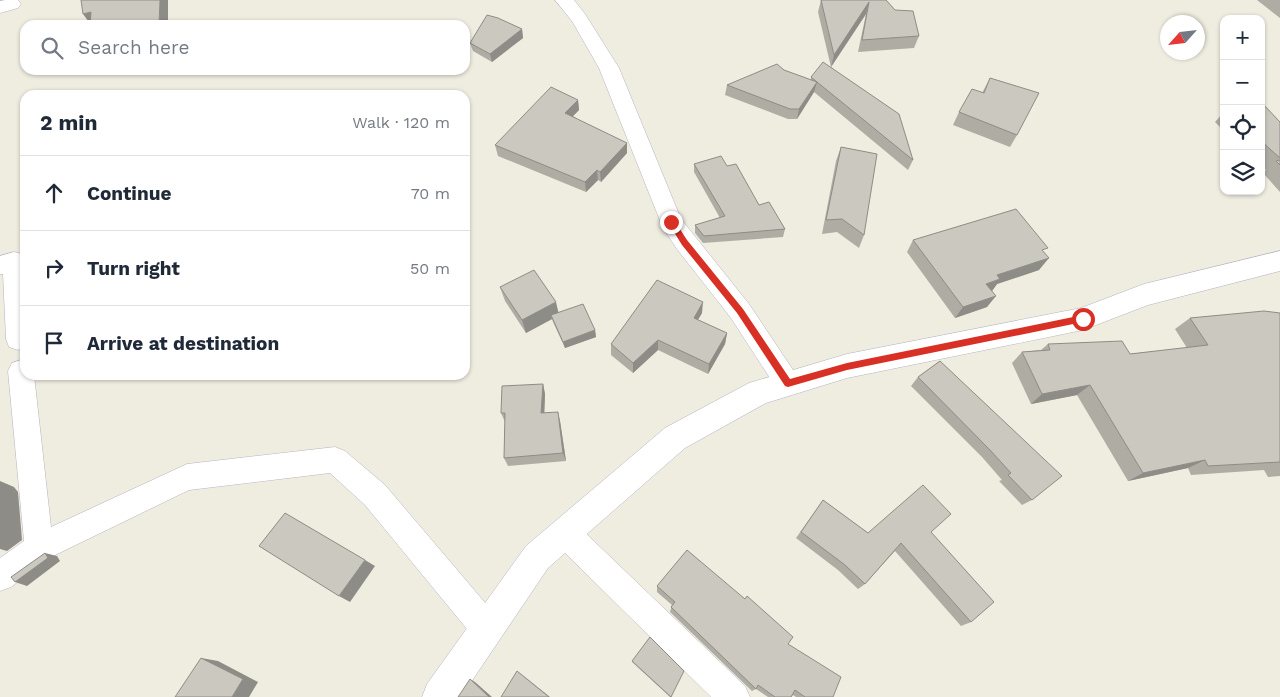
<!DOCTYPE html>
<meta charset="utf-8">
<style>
:root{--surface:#fff;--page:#f2f2f3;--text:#1f2937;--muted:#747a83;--line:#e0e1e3}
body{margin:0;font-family:"Work Sans",sans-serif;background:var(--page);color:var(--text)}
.controls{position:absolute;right:15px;top:15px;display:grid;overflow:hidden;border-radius:10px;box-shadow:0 1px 4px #0004}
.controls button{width:45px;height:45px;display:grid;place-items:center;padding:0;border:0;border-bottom:1px solid var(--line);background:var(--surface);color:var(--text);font:25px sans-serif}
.compass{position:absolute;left:1160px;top:15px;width:45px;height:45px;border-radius:50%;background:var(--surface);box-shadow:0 1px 4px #0004;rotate:243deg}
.stop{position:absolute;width:15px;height:15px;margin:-11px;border:4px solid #d93025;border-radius:50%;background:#fff}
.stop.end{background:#d93025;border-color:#fff;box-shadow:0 1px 5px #0008}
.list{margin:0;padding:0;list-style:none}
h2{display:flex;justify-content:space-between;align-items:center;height:65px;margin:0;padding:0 20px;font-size:21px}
h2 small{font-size:16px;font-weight:400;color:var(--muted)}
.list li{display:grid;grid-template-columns:32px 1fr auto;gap:15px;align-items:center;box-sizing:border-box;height:75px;padding:0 20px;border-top:1px solid var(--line)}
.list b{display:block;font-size:19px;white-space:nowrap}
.list em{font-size:16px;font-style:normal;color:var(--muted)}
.icon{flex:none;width:28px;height:28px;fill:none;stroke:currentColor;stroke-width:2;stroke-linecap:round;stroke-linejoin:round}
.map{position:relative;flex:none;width:1280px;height:697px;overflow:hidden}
.search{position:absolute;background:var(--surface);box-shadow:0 1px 4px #0004;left:20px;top:20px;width:450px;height:55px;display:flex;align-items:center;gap:12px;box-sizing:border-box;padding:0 18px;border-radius:15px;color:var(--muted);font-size:19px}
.panel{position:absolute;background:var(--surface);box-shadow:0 1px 4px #0004;left:20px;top:90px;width:450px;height:290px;border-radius:15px}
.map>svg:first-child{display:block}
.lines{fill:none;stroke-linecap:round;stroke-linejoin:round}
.street-casing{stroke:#b4b3c1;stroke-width:1}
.secondary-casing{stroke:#b4b3c1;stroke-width:1}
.street{fill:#fff;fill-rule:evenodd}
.secondary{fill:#fff;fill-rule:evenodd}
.wall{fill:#afaca4}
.shaded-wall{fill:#8e8c86}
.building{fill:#cbc8bf;stroke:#8e8c86}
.route{fill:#d93025}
</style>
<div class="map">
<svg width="1280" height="697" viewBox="0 0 1280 697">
<rect width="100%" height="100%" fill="#efece0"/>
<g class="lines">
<g class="street-casing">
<path id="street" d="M6 0H18L21 4 18 8 0 13V1Z
M555 0H574L585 14 619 68 681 219 749 304 797 376 801 384 797 392 788 395 779 392 731 318 677 249 663 228 599 68 572 21Z
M14 252 22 254 25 260V347L18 350 9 347 6 339 3 274H0V256Z
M21 360 25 361V375H34L51 527 187 464 335 447 345 451 385 485 498 618 502 629 498 640 487 644 476 640 365 505 330 473 189 490 49 558 11 587 0 591V558L24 541 8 371 12 363Z
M565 519 575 523 745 686 750 697H711L555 543 551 533 555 523Z"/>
</g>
<g class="secondary-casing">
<path id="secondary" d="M1280 251V271L1148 305 1083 330 847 378 766 403 685 448 548 568 461 697H422L427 684 526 546 665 428 749 383 847 354 1081 308 1144 284Z"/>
</g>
<use href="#street" class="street"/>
<use href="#secondary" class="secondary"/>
</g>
<path class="wall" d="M821 0H886L919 36 914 48 858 52 866 14 831 67 913 160 908 170 814 92 797 119H788L725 95 727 85 784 70 811 80V77L831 67 818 12Z
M1257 0H1280V18Z
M522 29 523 38 492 62 473 51 470 43Z
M990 78 1017 135 1010 147 953 125 959 112 982 93Z
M578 100 579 110 573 116 627 153 601 182 598 180 586 192 498 156 495 145Z
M1261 102 1280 122V192L1263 173 1266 170 1261 165Z
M1224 112V131L1215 122Z
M841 147 864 235 859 248 837 232 822 234 836 161Z
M694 164 727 166 759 205 785 229 783 237 703 243 695 233V225L720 218 694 172Z
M913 240 1044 252 1039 270 997 284 992 291 987 307 955 318 907 252Z
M500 287 595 330 596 337 565 348 553 322 552 319 526 333 505 301Z
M702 313 698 320 727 333 725 344 708 374 658 350 633 373 611 355V344Z
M1280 313V476L1268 477 1264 470 1191 475 1188 468 1128 481 1077 395 1031 404 1012 363 1022 352 1041 350 1048 344 1130 354 1187 348 1175 329 1190 318Z
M940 361 1032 500 1022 505 999 481 1002 480 982 457 911 386 918 377Z
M543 384 545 394 544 413 560 421 566 461 508 466 504 458 505 422 501 413Z
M823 500 868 533 931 532 971 622 961 626 895 551 865 584 858 589 838 570 796 538Z
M657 586 788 644 833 697H796L793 695 791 697H768L756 689 752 691 670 612 672 605 657 592Z
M632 661 671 697H670L632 662Z"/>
<path class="shaded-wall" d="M160 0H168V25H159Z
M869 2 866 14 831 67 834 55Z
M91 12V25L83 14Z
M522 29 523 38 492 62 490 54Z
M817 82 814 92 797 119 799 109Z
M578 100 579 110 566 123 565 113Z
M627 143V153L601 182 600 172Z
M597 170 598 180 586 192 585 182Z
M1049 258 1039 270 997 284 992 291 986 284 997 275Z
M996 296 987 307 955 318 963 307Z
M556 302 559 315H551L552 319 526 333 522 320Z
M703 302 702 313 692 329 694 318Z
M595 330 596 337 565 348 563 342Z
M727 333 725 344 708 374 709 364Z
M658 340V350L633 373V363Z
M543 384 545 394 544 422 541 413Z
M1090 385 1077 395 1031 404 1042 394Z
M558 412 560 421 566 461 563 453Z
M1205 460 1188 468 1128 481 1143 473Z
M0 481 14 487 18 492 22 540 7 551 0 549Z
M45 553 57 556 60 561 27 586 15 582Z
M365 560 375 566 350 602 339 596Z
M201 658 218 661 258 682 249 697H232Z
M517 671 521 674 550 697H549Z
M470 679 475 682 492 697H489Z"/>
<path class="building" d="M81 0H160L159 25H90L91 12 83 14Z
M821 0H886L895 10 913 11 919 36 862 40 869 2 834 55Z
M487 15 498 18 522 29 490 54 470 43Z
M823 62 899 114 913 160 817 82 799 109H790L727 85 777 64 784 70 817 82 811 77Z
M990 78 1039 93 1017 135 959 112 972 89 984 93Z
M551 87 578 100 565 113 627 143 600 172 597 170 585 182 495 145Z
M1261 102 1280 122V158L1261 141Z
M841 147 877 154 864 235 842 219 826 220Z
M721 156 727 166 736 164 759 205 769 202 785 229 704 236 695 225 725 216 694 164Z
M1280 160V165L1276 161Z
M1016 209 1048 248 1042 250 1049 258 997 275 1000 279 986 284 996 296 963 307 913 240Z
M534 270 556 302 522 320 500 287Z
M657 280 703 302 694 318 727 333 709 364 658 340 633 363 611 344Z
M583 304 595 330 563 342 551 315Z
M1264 311 1280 313V462L1208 466 1205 460 1143 473 1090 385 1042 394 1022 352 1050 350 1048 344 1122 341 1130 354 1208 345 1190 318Z
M940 361 1062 476 1032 500 1008 475 1011 473 990 450 918 377Z
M543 384 541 413 558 412 563 453 504 458 505 413H501L502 386Z
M923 485 951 514 931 532 994 602 971 622 901 543 865 584 845 565 801 532 823 500 868 533Z
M285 513 365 560 339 596 259 546Z
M687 550 745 599 747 596 793 637 788 644 841 677 833 697H805L795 690 791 697H775L758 685 756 689 671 607 675 602 657 586Z
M45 553 48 558 15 582 11 577Z
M650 637 684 671 671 697 632 661Z
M201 658 243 679 232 697H175Z
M517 671 549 697H501Z
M470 679 489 697H458Z"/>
<path class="route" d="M669 220H674L687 240 743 309 790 379 847 363 1083 315 1087 319 1083 322 847 370 788 387 785 386 737 313 682 245 669 224Z"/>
</svg>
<div class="controls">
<button>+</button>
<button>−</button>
<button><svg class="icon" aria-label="locate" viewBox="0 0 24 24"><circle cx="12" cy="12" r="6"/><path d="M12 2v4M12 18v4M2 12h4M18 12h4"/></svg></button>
<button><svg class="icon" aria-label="layers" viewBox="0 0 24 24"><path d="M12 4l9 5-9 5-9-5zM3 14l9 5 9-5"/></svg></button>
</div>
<svg class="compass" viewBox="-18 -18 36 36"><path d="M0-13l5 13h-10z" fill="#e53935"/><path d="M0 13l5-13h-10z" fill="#747a83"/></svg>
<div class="stop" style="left:1083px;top:319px"></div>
<div class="stop end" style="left:671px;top:222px"></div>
<div class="search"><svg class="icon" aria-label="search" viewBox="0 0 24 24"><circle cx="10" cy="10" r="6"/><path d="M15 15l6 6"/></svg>Search here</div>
<section class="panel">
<h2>2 min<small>Walk · 120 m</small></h2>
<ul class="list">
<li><svg class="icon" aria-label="ahead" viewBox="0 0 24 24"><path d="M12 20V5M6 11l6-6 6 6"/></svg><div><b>Continue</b></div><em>70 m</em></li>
<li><svg class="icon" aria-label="right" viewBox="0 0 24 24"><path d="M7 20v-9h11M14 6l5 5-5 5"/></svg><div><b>Turn right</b></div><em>50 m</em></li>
<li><svg class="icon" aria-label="arrive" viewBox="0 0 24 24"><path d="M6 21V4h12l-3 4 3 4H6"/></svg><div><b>Arrive at destination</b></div></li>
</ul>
</section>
</div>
